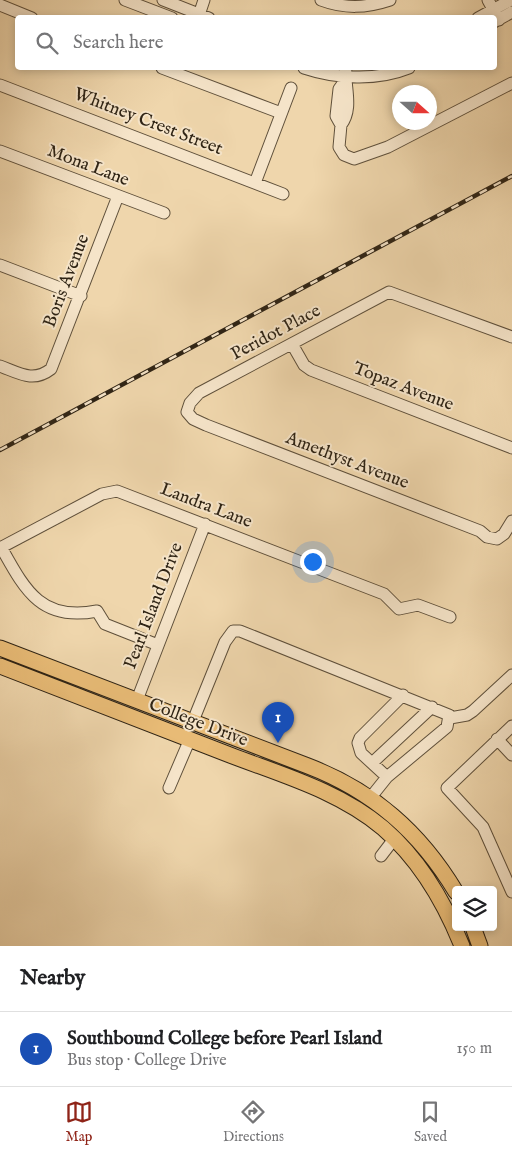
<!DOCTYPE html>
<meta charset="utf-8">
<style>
:root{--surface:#fff;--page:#f2f2f2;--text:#202124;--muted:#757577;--line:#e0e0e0;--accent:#8f2418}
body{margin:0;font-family:"IM FELL English",serif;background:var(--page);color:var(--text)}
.controls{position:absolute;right:15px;bottom:15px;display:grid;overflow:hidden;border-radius:5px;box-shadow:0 2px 8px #0003}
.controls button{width:45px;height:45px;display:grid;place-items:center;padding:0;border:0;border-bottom:1px solid var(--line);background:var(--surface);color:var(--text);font:25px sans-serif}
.compass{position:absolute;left:392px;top:85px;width:45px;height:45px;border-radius:50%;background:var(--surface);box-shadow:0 2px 8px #0003;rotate:111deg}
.you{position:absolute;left:312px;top:561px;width:18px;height:18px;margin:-12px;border:4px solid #fff;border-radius:50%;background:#1a73e8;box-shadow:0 0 0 8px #1a73e833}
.badge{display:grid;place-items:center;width:32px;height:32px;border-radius:50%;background:var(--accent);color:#fff;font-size:16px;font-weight:700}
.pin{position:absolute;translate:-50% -41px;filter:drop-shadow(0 1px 2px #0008)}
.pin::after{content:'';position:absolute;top:26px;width:18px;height:15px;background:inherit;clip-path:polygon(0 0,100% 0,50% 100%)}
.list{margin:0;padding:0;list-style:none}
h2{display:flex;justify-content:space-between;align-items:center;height:65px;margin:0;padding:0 20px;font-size:21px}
h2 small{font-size:16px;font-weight:400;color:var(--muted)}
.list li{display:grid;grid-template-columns:32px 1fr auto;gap:15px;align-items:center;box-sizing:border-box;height:75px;padding:0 20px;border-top:1px solid var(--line)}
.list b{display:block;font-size:19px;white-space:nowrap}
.list p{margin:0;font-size:16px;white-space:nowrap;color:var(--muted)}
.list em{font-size:16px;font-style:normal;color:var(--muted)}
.icon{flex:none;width:28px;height:28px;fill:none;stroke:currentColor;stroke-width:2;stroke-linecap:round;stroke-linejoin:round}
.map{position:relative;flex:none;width:512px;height:946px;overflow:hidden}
.search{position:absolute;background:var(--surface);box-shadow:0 2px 8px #0003;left:15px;right:15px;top:15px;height:55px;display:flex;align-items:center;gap:12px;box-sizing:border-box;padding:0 18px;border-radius:5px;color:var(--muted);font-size:19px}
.sheet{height:140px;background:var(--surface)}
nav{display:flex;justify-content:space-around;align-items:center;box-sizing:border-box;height:70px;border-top:1px solid var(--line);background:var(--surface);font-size:14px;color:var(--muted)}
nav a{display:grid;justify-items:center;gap:2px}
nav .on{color:var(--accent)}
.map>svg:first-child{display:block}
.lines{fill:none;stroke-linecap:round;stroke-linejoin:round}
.minor-casing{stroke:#5f503b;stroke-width:13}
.major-casing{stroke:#2f2415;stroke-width:17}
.minor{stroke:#f5e4c9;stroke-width:11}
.major{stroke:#e8bb76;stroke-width:15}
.rail-casing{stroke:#2f2415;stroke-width:4.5}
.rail{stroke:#f5e4c9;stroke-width:2.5;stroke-dasharray:8;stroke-linecap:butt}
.labels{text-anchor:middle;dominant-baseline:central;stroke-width:4;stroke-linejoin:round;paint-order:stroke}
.street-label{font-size:18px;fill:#2f2415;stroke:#f5e4c9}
</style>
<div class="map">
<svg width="512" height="946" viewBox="0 0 512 946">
<rect width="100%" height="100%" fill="#efd6ac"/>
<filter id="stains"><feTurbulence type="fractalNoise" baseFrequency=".004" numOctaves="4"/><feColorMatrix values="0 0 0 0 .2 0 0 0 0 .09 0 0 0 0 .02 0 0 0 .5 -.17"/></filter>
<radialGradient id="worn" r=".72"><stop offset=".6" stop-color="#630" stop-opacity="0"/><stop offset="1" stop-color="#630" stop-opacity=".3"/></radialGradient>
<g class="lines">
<g class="minor-casing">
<path id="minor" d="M125 0 172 18
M163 0 209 18
M321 0C345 9 366 8 390 0
M488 0 499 20
M0 5 32 18
M198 18 204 0
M478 18 511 0
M494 22 512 12
M162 68 281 113
M304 68C337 79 377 81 409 68
M344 82 339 89 336 116 341 125 339 147 344 155 354 159 388 147 512 83
M0 85 283 194
M341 125C354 108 344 86 346 68
M0 151 164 213
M255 183 291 88
M0 265 81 296
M512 337 389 292 199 393 190 403 187 412 193 419 206 425 480 531 487 537 497 539 504 534 512 521
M292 344 304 365 311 370 512 448
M0 366C19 373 33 383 51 369L118 196
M1 547C25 590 41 622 97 611L105 624 158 645
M0 548 102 494 117 491 384 594 399 609 418 605 450 617
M137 700 205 524
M450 718 467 715 473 711 512 675
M193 721 225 642 233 631H240L449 715 447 727 387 777
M512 726 447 788 483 827 512 892
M497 739 512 755
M372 763 432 707
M169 788 190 739
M371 797 387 777 361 753 358 743 360 738 403 695
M381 856 394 839"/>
</g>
<g class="major-casing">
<path id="major" d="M0 648 308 766C373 791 420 832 456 892
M0 666C76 696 153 725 230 755 282 775 339 791 383 828 420 860 444 901 462 946
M473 927 480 946"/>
</g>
<use href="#minor" class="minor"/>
<use href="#major" class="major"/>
<g class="rail-casing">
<path id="rail" d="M0 450 512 176"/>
</g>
<use href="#rail" class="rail"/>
</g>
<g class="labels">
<g class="street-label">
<text transform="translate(148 122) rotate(21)">Whitney Crest Street</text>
<text transform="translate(88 166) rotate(21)">Mona Lane</text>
<text transform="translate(67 281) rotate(-69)">Boris Avenue</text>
<text transform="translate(276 333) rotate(-28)">Peridot Place</text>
<text transform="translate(403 387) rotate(21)">Topaz Avenue</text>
<text transform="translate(347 461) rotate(21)">Amethyst Avenue</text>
<text transform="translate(206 506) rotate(21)">Landra Lane</text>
<text transform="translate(154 606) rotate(-69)">Pearl Island Drive</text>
<text transform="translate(198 723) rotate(21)">College Drive</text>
</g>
</g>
<rect width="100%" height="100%" filter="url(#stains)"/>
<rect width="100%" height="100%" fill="url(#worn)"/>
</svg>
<div class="controls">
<button><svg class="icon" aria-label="layers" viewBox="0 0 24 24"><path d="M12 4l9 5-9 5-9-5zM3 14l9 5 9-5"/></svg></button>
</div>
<svg class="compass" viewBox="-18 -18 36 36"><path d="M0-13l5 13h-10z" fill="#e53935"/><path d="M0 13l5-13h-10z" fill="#757577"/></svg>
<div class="you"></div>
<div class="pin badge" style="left:278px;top:743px;background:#1a4fb4">1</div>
<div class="search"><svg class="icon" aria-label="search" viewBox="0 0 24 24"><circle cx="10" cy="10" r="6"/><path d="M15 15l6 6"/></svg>Search here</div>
</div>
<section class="sheet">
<h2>Nearby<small></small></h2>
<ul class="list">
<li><span class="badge" style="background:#1a4fb4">1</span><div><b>Southbound College before Pearl Island</b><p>Bus stop · College Drive</p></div><em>150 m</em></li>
</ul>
</section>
<nav>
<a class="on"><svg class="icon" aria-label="map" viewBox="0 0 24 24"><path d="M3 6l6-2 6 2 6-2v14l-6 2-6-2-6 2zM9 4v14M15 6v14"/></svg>Map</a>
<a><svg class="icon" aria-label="directions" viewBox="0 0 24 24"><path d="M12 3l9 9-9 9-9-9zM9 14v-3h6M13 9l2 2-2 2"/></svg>Directions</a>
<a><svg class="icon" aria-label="saved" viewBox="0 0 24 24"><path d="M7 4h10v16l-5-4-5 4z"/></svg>Saved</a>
</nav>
